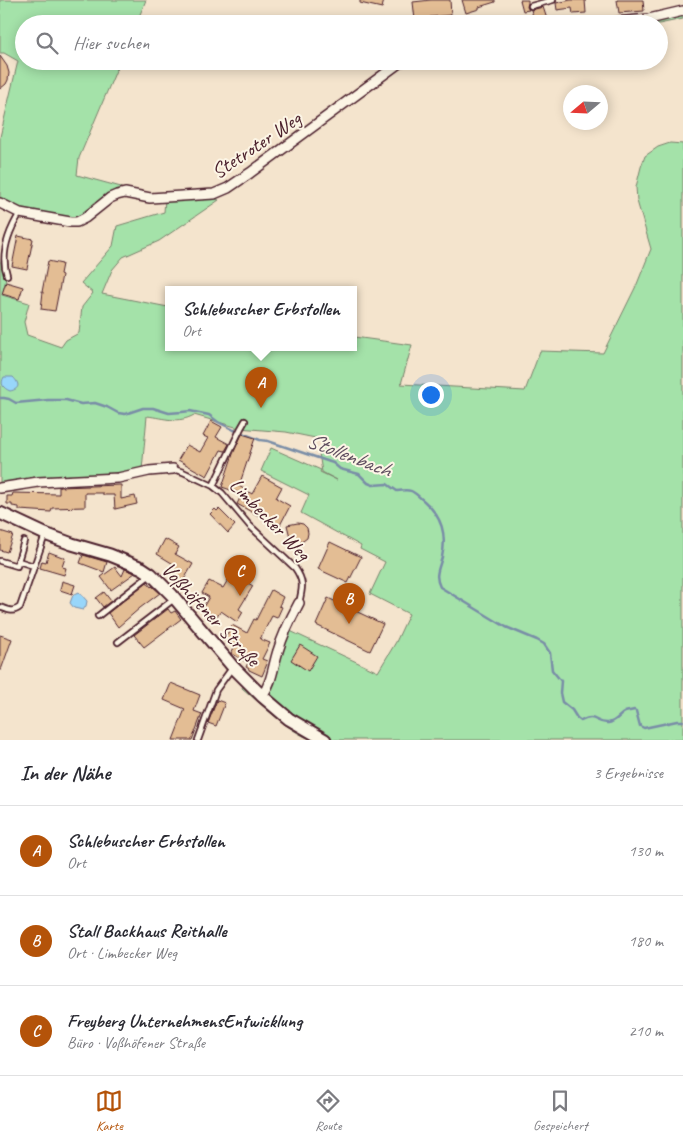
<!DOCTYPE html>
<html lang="de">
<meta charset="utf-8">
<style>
:root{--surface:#fff;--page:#f7f7f7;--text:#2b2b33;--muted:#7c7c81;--line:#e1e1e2;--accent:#b45309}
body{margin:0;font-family:Caveat,sans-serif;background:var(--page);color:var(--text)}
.compass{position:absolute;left:563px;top:85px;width:45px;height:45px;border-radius:50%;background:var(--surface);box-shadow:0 2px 12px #0003;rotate:251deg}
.you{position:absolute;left:430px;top:394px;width:18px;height:18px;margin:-12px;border:4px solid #fff;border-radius:50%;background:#1a73e8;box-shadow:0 0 0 8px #1a73e833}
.badge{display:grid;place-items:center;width:32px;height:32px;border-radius:50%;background:var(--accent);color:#fff;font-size:16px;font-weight:700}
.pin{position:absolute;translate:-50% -41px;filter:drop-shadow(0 1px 2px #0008)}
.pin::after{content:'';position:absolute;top:26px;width:18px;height:15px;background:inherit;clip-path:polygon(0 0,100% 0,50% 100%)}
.popup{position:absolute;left:165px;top:286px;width:192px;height:65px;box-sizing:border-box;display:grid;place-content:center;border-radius:0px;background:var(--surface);filter:drop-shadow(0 1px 4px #0005);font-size:16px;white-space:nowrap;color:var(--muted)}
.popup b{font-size:19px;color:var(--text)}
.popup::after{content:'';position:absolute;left:50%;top:100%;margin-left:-10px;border:10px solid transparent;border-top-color:var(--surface)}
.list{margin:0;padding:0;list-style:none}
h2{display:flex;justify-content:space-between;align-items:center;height:65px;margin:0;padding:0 20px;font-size:21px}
h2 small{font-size:16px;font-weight:400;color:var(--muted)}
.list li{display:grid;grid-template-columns:32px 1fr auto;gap:15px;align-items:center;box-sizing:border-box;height:90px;padding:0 20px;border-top:1px solid var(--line)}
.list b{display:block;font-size:19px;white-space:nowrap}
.list p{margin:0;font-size:16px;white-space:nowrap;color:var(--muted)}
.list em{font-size:16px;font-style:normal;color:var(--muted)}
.icon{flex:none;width:28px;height:28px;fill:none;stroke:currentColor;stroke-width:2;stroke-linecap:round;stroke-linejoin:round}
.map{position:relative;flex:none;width:683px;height:740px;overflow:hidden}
.search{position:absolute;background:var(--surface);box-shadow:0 2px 12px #0003;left:15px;right:15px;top:15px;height:55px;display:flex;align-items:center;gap:12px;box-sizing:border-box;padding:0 18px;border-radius:28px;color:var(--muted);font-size:19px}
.sheet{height:335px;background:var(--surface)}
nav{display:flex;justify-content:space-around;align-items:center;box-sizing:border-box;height:70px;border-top:1px solid var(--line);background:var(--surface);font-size:14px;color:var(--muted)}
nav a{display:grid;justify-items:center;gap:2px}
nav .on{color:var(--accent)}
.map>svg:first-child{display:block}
.green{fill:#a4e2a9;stroke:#77806a}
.water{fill:#98d6fa;stroke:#798da7}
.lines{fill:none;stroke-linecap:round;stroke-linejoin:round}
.stream{stroke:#798da7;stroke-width:2.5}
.building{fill:#e3bd94;stroke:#4a1f2b}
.service-casing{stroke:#4a1f2b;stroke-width:8}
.minor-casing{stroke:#4a1f2b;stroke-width:12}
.tertiary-casing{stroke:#4a1f2b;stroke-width:15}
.service{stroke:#fcf5e5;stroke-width:4.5}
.minor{stroke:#fcf5e5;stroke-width:9}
.tertiary{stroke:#fcf5e5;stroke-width:11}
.labels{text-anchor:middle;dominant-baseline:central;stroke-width:4;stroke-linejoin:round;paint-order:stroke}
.street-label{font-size:21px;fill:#4a1f2b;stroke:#fcf5e5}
.water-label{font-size:22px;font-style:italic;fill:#5e4d5f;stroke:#fcf5e5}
</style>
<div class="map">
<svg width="683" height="740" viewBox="0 0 683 740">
<rect width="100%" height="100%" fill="#f4e4cd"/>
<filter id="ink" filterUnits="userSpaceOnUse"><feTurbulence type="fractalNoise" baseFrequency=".02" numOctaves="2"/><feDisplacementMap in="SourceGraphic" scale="10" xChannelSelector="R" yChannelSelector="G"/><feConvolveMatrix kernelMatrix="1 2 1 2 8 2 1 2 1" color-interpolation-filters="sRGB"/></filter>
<g filter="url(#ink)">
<path class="green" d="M0 0H146L136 24H24V61H120L79 158 77 175 121 187 123 191 76 220 20 213 0 203V137L18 61 4 53H0Z
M683 13V19L659 24H618Z
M670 143 683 144V740H331L300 722 270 696 288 630 378 672 396 642 409 614 370 594 385 562 360 549 361 546 301 513 309 495 261 471 271 448 321 470 320 472 337 480 322 472 319 453 325 440 286 432 239 428 194 415C178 424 164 418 147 416L142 470 134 472 0 486V264L2 257 3 269 7 275 2 295 29 303 24 322 27 335 61 347 66 340 79 333 82 307 93 293 81 283 113 246 117 226 164 212 165 199 206 197 219 200 159 241 123 257 112 270 102 294 168 307V347H354V337L412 345 401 384 525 391 540 351 603 353 637 284 651 249 637 201 636 187 641 167 645 156 658 147Z
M244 683 317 740C297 740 258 701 242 688Z"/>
<path class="water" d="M4 377H13C20 384 20 389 10 391 3 388 0 384 4 377Z
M79 592 87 601 86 606 83 610 74 608 70 603 73 595Z"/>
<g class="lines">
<path class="stream" d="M0 398H4L9 399 16 403 48 400H66L81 404 95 403 107 407 118 413 125 414 143 408H153L169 413 182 412 190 411 209 415 218 422 234 430 260 440 268 441 333 463 340 469 359 474 368 483 373 485 387 484 397 491C414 489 412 491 424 501 442 517 447 534 442 557 439 569 434 575 440 587L506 627 537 640 544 644 550 653 552 670 561 681 560 693 562 702 572 710 577 718 581 721C596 713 595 724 608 723 616 722 619 715 625 712 628 711 631 711 634 710L636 711 640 726 644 728 677 721H683"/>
</g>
<path class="building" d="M360 0H384L382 8 360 3Z
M431 0H450L451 15 430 17V19L415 20 413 2Z
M462 0H495V2L479 7V9L466 13Z
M520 0H528V3L527 7 529 10 523 11Z
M571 0H585L586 13 573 14 572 8 557 10 556 3Z
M617 0H643L644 11 619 13Z
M543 7 547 19 535 22 531 10Z
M0 56 7 66 9 73 8 80 6 84 0 89Z
M18 236 33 239 27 269 12 266Z
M48 261 62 264 60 274 62 275 55 311 41 309 43 292H42Z
M6 282 23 287 19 299 2 294Z
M211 421 222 427 216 437 229 444 225 451 221 450 207 476 178 460 187 445 200 452 208 438 203 436Z
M242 434 255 438 239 486 252 494 262 476 282 487 276 498 290 506 279 527 237 504 242 494 222 487 233 454Z
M121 485V499L135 496 137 504 115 509 114 495H103V493H85V507L52 508 51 512 19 510V507L12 506V504H7V496H12L13 493 59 494V487Z
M215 509 217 511 219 509 235 525 228 533 210 514Z
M298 523 303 524 307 528 308 533 307 538 303 541 298 543 293 541 290 537 287 525Z
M0 531 13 535 7 552 0 550Z
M165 539 179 547 175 554 193 564 182 583 172 577 170 573 175 565 157 554Z
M330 542 361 557 348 583 318 569Z
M49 552 65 558 62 567 66 568 64 575 40 568 42 561 46 562Z
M83 555 107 562 104 572 80 563Z
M115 567 122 576 125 569 135 573 111 590 101 577Z
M232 573 253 586 239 609 243 612 237 622 221 611 216 618 202 609 209 597 202 593 209 581 223 588Z
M62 581 75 585 72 594 60 590Z
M147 582 151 587 152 586 160 593 140 608 118 627 108 613Z
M271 590 283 597 279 606 282 607 277 618 272 616 260 639 270 643 262 659 267 661 266 663 267 664 262 676 249 670V669L246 667 248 663 231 653 235 646 224 640 232 625 247 633 254 619 256 620Z
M104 592 111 601 103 607 96 598Z
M328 598 383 624 370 651 316 625Z
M168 609 171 613 175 611 181 619 144 647 134 635Z
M0 635 12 639 1 670H0Z
M300 645 317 656 308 671 291 660Z
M171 683 200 695 194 711 202 714 192 740H173L185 709 164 700Z
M217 700 225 703 216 726 208 723Z"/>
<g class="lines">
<g class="service-casing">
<path id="service" d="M531 6 553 0
M7 275C0 254 9 231 20 213
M173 469 183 472 213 486 222 493 249 525 295 568C304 581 303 587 299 603
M213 486 241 428 245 421
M24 541 18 561 34 566
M0 561 17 566 18 561
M0 607C8 610 13 613 20 607L45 535
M98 616 150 575
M118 642 174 599
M198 740 216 690 232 668"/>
</g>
<g class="minor-casing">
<path id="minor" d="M593 24 649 19 683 11
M0 203 20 213 70 222H77L85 218 110 198 117 195 125 193 150 198 214 194 228 188 250 173 402 61
M0 488 38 482 118 478 149 471 173 469
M262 696C272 683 273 666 278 651 283 634 291 618 299 603"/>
</g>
<g class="tertiary-casing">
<path id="tertiary" d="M0 513 45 534 72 544 110 555 142 568 151 574 172 595 233 667 262 696 289 719 325 740"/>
</g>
<use href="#service" class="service"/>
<use href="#minor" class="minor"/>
<use href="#tertiary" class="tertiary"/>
</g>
</g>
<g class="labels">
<g class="street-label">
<text transform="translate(256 145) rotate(-34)">Stetroter Weg</text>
<text transform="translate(270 519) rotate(46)">Limbecker Weg</text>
<text transform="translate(211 614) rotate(47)">Voßhöfener Straße</text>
</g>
<g class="water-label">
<text transform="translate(349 455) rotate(21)">Stollenbach</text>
</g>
</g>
</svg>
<svg class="compass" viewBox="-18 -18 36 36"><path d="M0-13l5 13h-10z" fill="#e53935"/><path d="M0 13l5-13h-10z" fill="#7c7c81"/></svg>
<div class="you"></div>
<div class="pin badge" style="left:261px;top:408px">A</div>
<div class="popup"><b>Schlebuscher Erbstollen</b>Ort</div>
<div class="pin badge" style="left:349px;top:624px">B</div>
<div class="pin badge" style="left:240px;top:596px">C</div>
<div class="search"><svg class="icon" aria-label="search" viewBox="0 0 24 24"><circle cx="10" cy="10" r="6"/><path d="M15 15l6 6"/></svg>Hier suchen</div>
</div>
<section class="sheet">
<h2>In der Nähe<small>3 Ergebnisse</small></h2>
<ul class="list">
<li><span class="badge">A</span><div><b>Schlebuscher Erbstollen</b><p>Ort</p></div><em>130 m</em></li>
<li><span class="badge">B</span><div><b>Stall Backhaus Reithalle</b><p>Ort · Limbecker Weg</p></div><em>180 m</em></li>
<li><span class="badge">C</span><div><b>Freyberg UnternehmensEntwicklung</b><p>Büro · Voßhöfener Straße</p></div><em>210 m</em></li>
</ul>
</section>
<nav>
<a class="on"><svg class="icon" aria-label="map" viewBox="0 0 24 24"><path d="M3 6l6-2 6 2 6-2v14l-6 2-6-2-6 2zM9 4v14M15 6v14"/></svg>Karte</a>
<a><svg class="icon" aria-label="directions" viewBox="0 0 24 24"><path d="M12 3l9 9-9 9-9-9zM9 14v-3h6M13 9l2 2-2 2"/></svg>Route</a>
<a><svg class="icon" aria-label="saved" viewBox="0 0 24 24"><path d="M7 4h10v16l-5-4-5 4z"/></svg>Gespeichert</a>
</nav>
